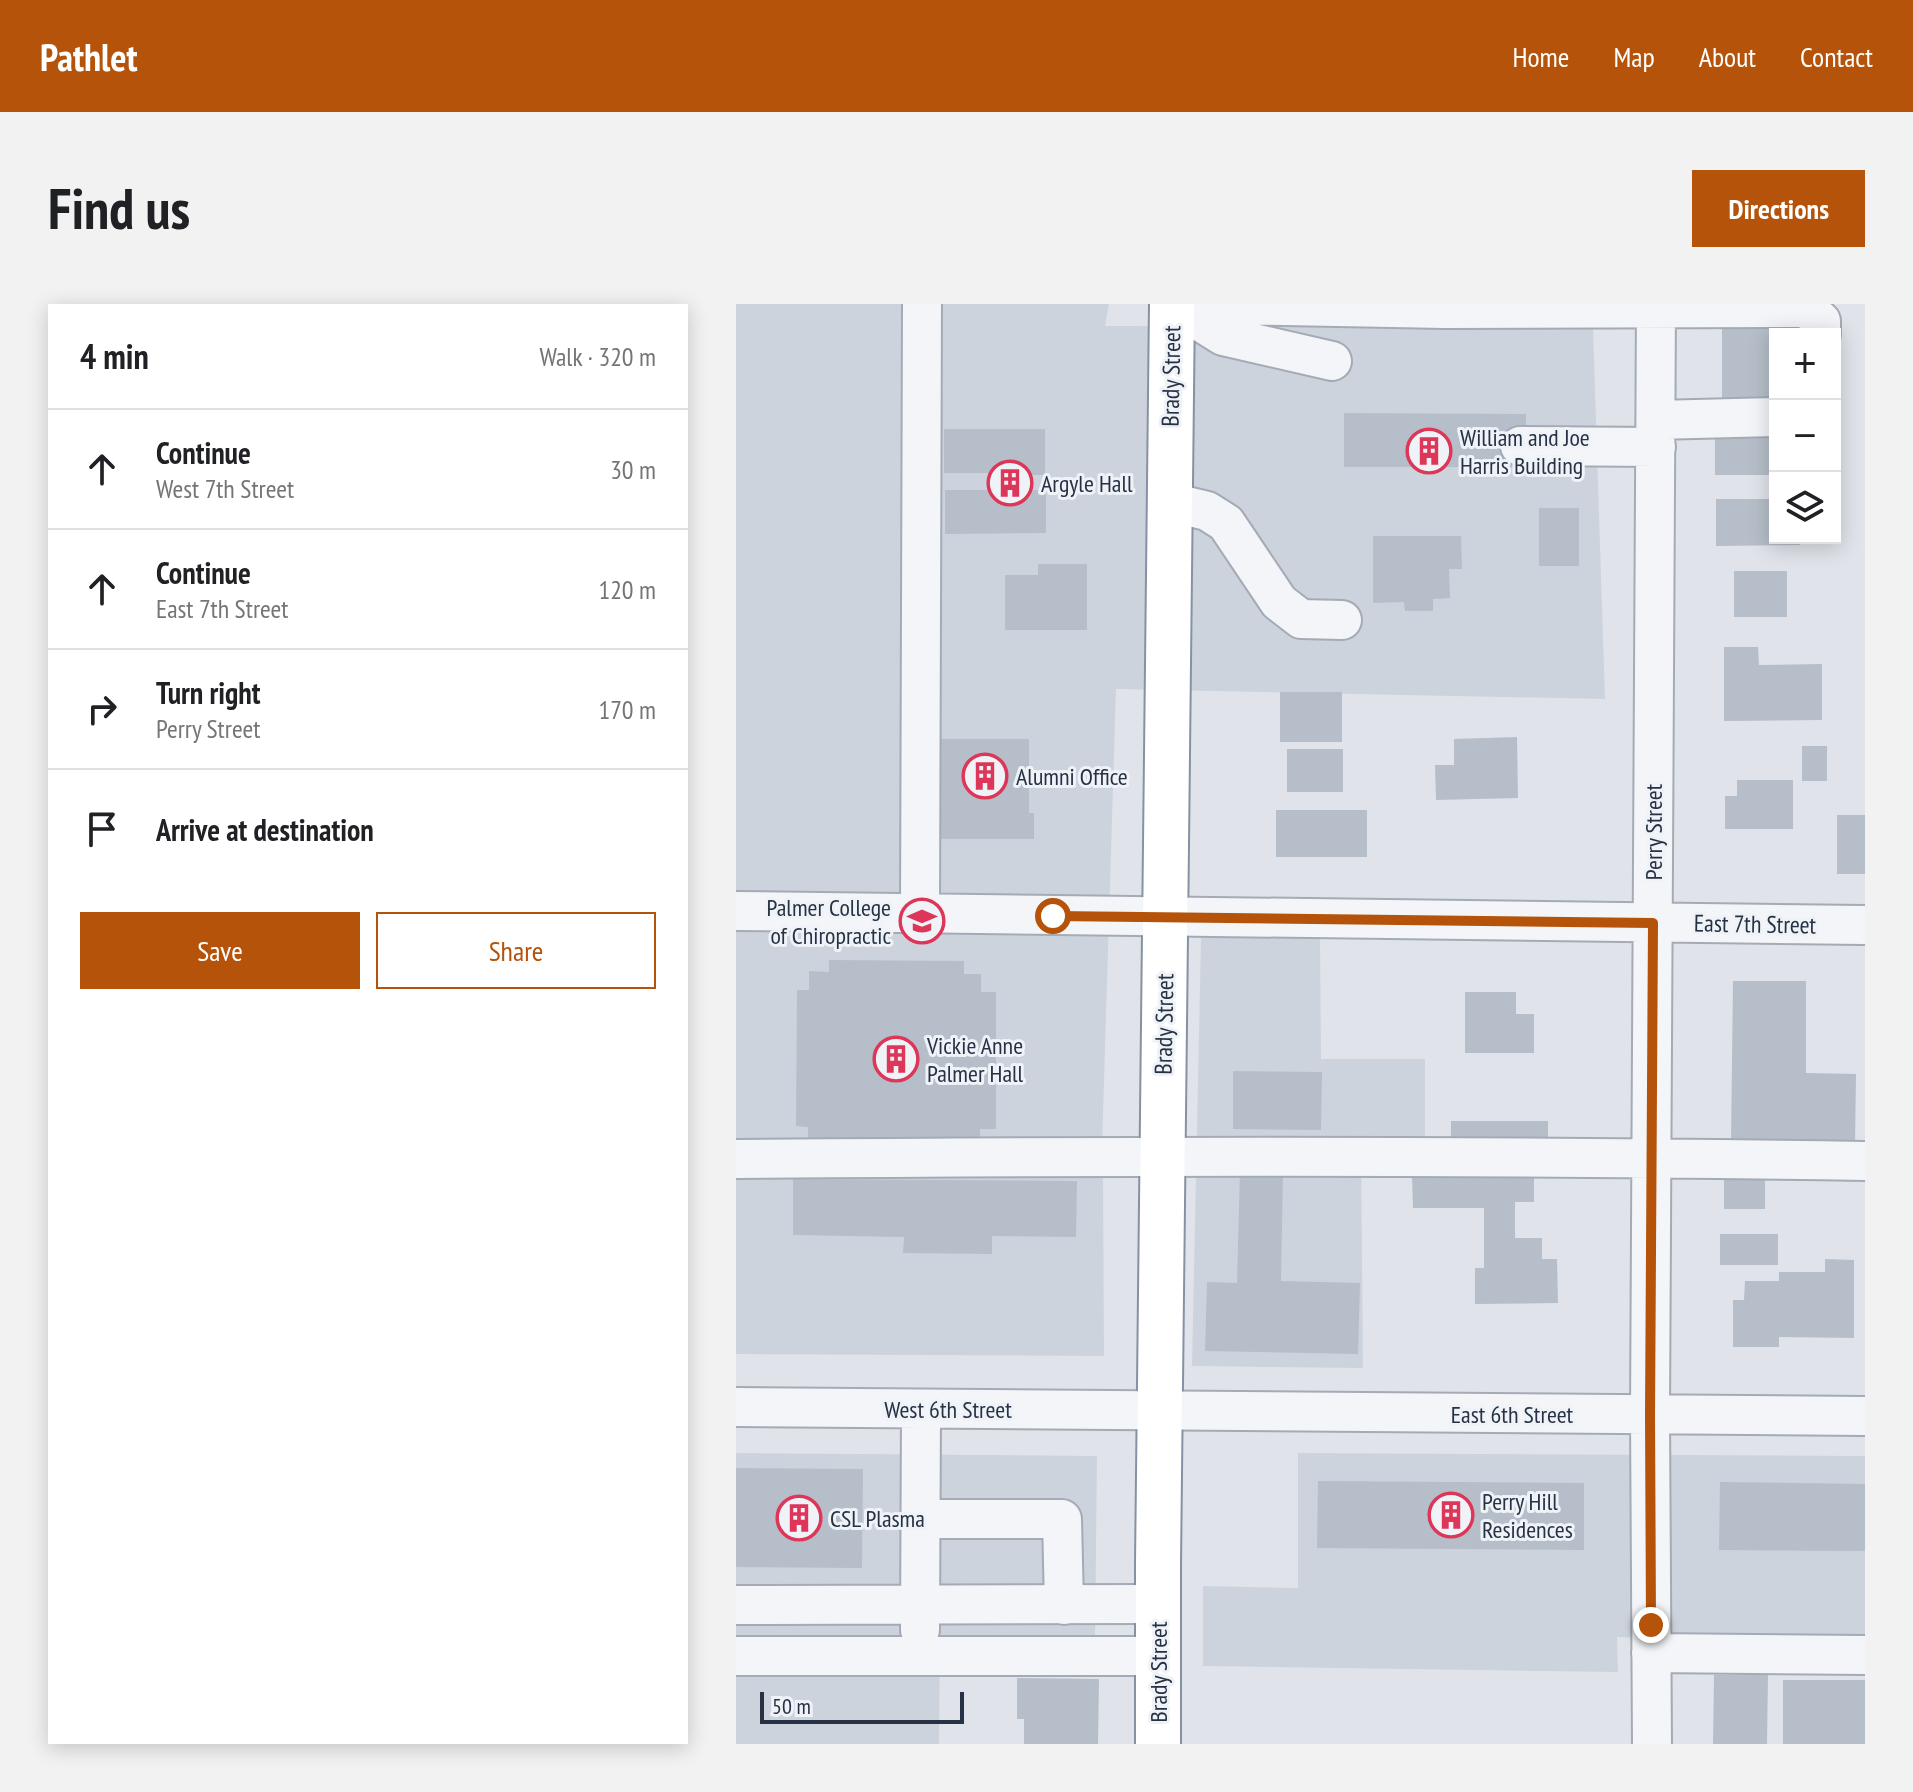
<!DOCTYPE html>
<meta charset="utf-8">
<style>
:root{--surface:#fff;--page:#f2f2f2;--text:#202124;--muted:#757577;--line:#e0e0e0;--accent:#b45309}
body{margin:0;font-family:"PT Sans Narrow",sans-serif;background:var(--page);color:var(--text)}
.controls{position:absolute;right:24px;top:24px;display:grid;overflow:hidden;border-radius:0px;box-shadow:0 4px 20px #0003}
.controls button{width:72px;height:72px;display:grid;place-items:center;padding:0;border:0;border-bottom:2px solid var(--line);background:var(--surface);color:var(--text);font:40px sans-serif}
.scale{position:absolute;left:24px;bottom:20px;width:204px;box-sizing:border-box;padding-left:8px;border:4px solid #263244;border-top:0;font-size:22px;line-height:28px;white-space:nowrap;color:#263244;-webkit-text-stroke:6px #eff3f8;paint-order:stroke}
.stop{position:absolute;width:24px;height:24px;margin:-18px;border:6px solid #b45309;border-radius:50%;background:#fff}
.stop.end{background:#b45309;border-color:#fff;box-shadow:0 2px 8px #0008}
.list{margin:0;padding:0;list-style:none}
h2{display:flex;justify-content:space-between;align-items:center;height:104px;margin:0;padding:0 32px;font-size:34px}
h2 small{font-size:26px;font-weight:400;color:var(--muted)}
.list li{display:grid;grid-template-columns:52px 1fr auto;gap:24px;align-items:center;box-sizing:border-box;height:120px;padding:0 32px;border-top:2px solid var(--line)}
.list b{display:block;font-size:30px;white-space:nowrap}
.list p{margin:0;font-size:26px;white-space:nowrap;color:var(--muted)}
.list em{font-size:26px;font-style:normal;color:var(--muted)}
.actions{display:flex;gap:16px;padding:24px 32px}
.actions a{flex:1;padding:18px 0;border:2px solid var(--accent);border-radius:0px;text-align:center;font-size:28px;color:var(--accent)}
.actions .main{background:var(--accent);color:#fff}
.icon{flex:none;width:44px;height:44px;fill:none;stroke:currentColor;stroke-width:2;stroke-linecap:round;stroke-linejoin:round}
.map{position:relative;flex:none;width:1129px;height:1440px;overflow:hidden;border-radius:0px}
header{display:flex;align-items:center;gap:48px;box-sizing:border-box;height:112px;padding:0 40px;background:var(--accent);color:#fff}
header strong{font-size:38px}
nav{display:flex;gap:44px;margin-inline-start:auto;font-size:28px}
.intro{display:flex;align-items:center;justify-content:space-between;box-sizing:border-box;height:192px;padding:0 48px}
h1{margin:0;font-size:56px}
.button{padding:20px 36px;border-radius:0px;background:var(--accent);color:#fff;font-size:28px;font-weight:700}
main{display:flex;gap:48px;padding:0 48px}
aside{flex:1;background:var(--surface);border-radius:0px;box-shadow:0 4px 20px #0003}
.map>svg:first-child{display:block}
.built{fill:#cdd3dd}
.building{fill:#b6bec9}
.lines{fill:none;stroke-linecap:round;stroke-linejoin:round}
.minor-casing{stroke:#a4abb5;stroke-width:42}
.highway-casing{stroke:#8592a3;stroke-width:48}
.minor{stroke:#f3f5f8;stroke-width:38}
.highway{stroke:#fff;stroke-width:44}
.route{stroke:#b45309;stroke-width:10}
.labels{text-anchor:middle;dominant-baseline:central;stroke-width:6;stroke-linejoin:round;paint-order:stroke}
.street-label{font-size:24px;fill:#263244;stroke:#eff3f8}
.poi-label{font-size:24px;fill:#263244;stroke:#eff3f8;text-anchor:start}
</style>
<header>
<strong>Pathlet</strong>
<nav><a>Home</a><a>Map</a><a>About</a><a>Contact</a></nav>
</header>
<div class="intro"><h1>Find us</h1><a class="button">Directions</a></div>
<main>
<aside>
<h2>4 min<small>Walk · 320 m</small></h2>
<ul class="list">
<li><svg class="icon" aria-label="ahead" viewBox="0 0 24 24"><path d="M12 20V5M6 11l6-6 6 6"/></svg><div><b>Continue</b><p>West 7th Street</p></div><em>30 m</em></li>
<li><svg class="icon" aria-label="ahead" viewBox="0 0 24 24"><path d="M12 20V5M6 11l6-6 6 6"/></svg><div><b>Continue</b><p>East 7th Street</p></div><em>120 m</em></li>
<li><svg class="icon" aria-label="right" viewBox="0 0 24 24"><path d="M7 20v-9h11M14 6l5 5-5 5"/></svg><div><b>Turn right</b><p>Perry Street</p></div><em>170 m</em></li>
<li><svg class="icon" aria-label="arrive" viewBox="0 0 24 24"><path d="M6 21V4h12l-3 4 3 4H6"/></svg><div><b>Arrive at destination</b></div></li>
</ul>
<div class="actions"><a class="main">Save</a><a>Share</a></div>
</aside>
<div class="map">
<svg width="1129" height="1440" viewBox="0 0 1129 1440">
<rect width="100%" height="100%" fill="#e0e4ea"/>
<path class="built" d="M0 0H373L369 22 857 23 869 395 380 385 366 843 0 838Z
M584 632 585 755H689V841H625L627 1064 456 1062 465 634Z
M0 864 367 868 368 1052 0 1050Z
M0 1149 361 1152 359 1339 204 1335 203 1440H0Z
M562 1149 1129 1152V1338L881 1333 882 1368 467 1362V1282L562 1284Z"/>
<path class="building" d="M986 20H1058V30H1039V105H986Z
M608 109 790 110V131H779V163H608Z
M208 125H309V171H294V186H310V229L209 230V186H255V169H208Z
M979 129H1039V171H979Z
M980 195H1039V234H1064V241L980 242Z
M803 204H843V262H803Z
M637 232H725L726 265H713L714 294 697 295V307H669L668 298 637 299Z
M302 260H351V326H269V271H302Z
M998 267H1051V313H998Z
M988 343H1022L1023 361 1086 360V416L988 417Z
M544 388H606V438H544Z
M781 433 782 494 700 496 699 461H718V435Z
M205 435H293V509H298V535H205Z
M1066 442H1091V477H1066Z
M551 445H607V488H551Z
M1001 476H1057V525H989V492H1001Z
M540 506H631V553H540Z
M1101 511H1129V570H1101Z
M93 656 228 657V670H245V688H260V825H244V842L72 841V823L60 822 61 686H73V667L93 668Z
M997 677H1070V769L1120 770 1119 840 995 839Z
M729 688H780V710H798V749H729Z
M497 767 586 768 585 826 497 825Z
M715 817H812V839H715Z
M504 866 547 867 545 977 624 979 622 1050 469 1047 471 978 501 979Z
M798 870V898H779V934H806V955H821L822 999 739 1000V964H748V904H677L676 871Z
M988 870H1029V905H988Z
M57 875 341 877 340 933 256 932V950L167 949 168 933 57 931Z
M984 930H1042V961H984Z
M1089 955 1118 956V1034L1043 1033V1043H997V996H1008L1009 977H1043V968H1089Z
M0 1164 127 1165 126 1264 0 1263Z
M582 1177 848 1179V1246L581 1244Z
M984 1178 1129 1180V1247L983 1246Z
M978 1371H1032L1031 1440H977Z
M281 1374 363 1375 362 1440H288V1415H281Z
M1047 1376H1129V1440H1047Z"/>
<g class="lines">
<g class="minor-casing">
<path id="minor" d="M436 0 709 5 1070 4 1085 17V30
M436 0 487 32 596 57
M920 116 1039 113
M784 142 920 143
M434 198 471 207 490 219 543 298 565 315 606 316
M0 607 1129 621
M184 610 186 0
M0 855C376 852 753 851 1129 857
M0 1103 1129 1112
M185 1215H326L328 1301
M0 1301 422 1300
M184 1326 185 1105
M915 1349 1129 1351
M0 1352H422
M916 1440 914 1111 920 0"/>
</g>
<g class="highway-casing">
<path id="highway" d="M422 1440V1260L436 0"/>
</g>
<use href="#minor" class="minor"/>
<use href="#highway" class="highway"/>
</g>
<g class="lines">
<path class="route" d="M317 612 917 619 914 1111 915 1321"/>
</g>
<defs>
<g id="building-ring" transform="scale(2.3)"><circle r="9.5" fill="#eff3f8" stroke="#dd3658" stroke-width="1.5"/><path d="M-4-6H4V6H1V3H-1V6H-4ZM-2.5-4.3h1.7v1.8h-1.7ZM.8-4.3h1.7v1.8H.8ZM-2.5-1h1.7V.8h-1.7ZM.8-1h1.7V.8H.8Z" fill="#dd3658"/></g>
<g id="university-ring" transform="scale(2.3)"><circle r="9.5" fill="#eff3f8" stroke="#dd3658" stroke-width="1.5"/><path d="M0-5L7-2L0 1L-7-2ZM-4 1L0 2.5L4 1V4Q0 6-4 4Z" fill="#dd3658"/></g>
</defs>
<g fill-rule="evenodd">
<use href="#building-ring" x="693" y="147"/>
<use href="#building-ring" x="274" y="179"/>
<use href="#building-ring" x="249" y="472"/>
<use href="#university-ring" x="186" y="617"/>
<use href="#building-ring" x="160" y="755"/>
<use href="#building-ring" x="715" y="1211"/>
<use href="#building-ring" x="63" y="1214"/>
</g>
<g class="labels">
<g class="street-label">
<text transform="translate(435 72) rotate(-89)">Brady Street</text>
<text transform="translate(917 528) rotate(-90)">Perry Street</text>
<text transform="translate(1019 620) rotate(1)">East 7th Street</text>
<text transform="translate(428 720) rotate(-89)">Brady Street</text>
<text x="212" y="1105">West 6th Street</text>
<text x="776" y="1110">East 6th Street</text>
<text transform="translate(422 1368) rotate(-90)">Brady Street</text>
</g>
<g class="poi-label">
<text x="724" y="133">William and Joe<tspan x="724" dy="28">Harris Building</tspan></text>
<text x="305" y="179">Argyle Hall</text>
<text x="280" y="472">Alumni Office</text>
<text x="155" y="603" text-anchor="end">Palmer College<tspan x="155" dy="28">of Chiropractic</tspan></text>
<text x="191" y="741">Vickie Anne<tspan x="191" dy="28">Palmer Hall</tspan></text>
<text x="746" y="1197">Perry Hill<tspan x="746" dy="28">Residences</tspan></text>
<text x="94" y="1214">CSL Plasma</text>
</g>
</g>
</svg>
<div class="controls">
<button>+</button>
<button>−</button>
<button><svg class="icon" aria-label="layers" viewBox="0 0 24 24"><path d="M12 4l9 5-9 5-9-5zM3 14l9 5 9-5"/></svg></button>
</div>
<div class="scale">50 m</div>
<div class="stop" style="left:317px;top:612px"></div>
<div class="stop end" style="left:915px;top:1321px"></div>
</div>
</main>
